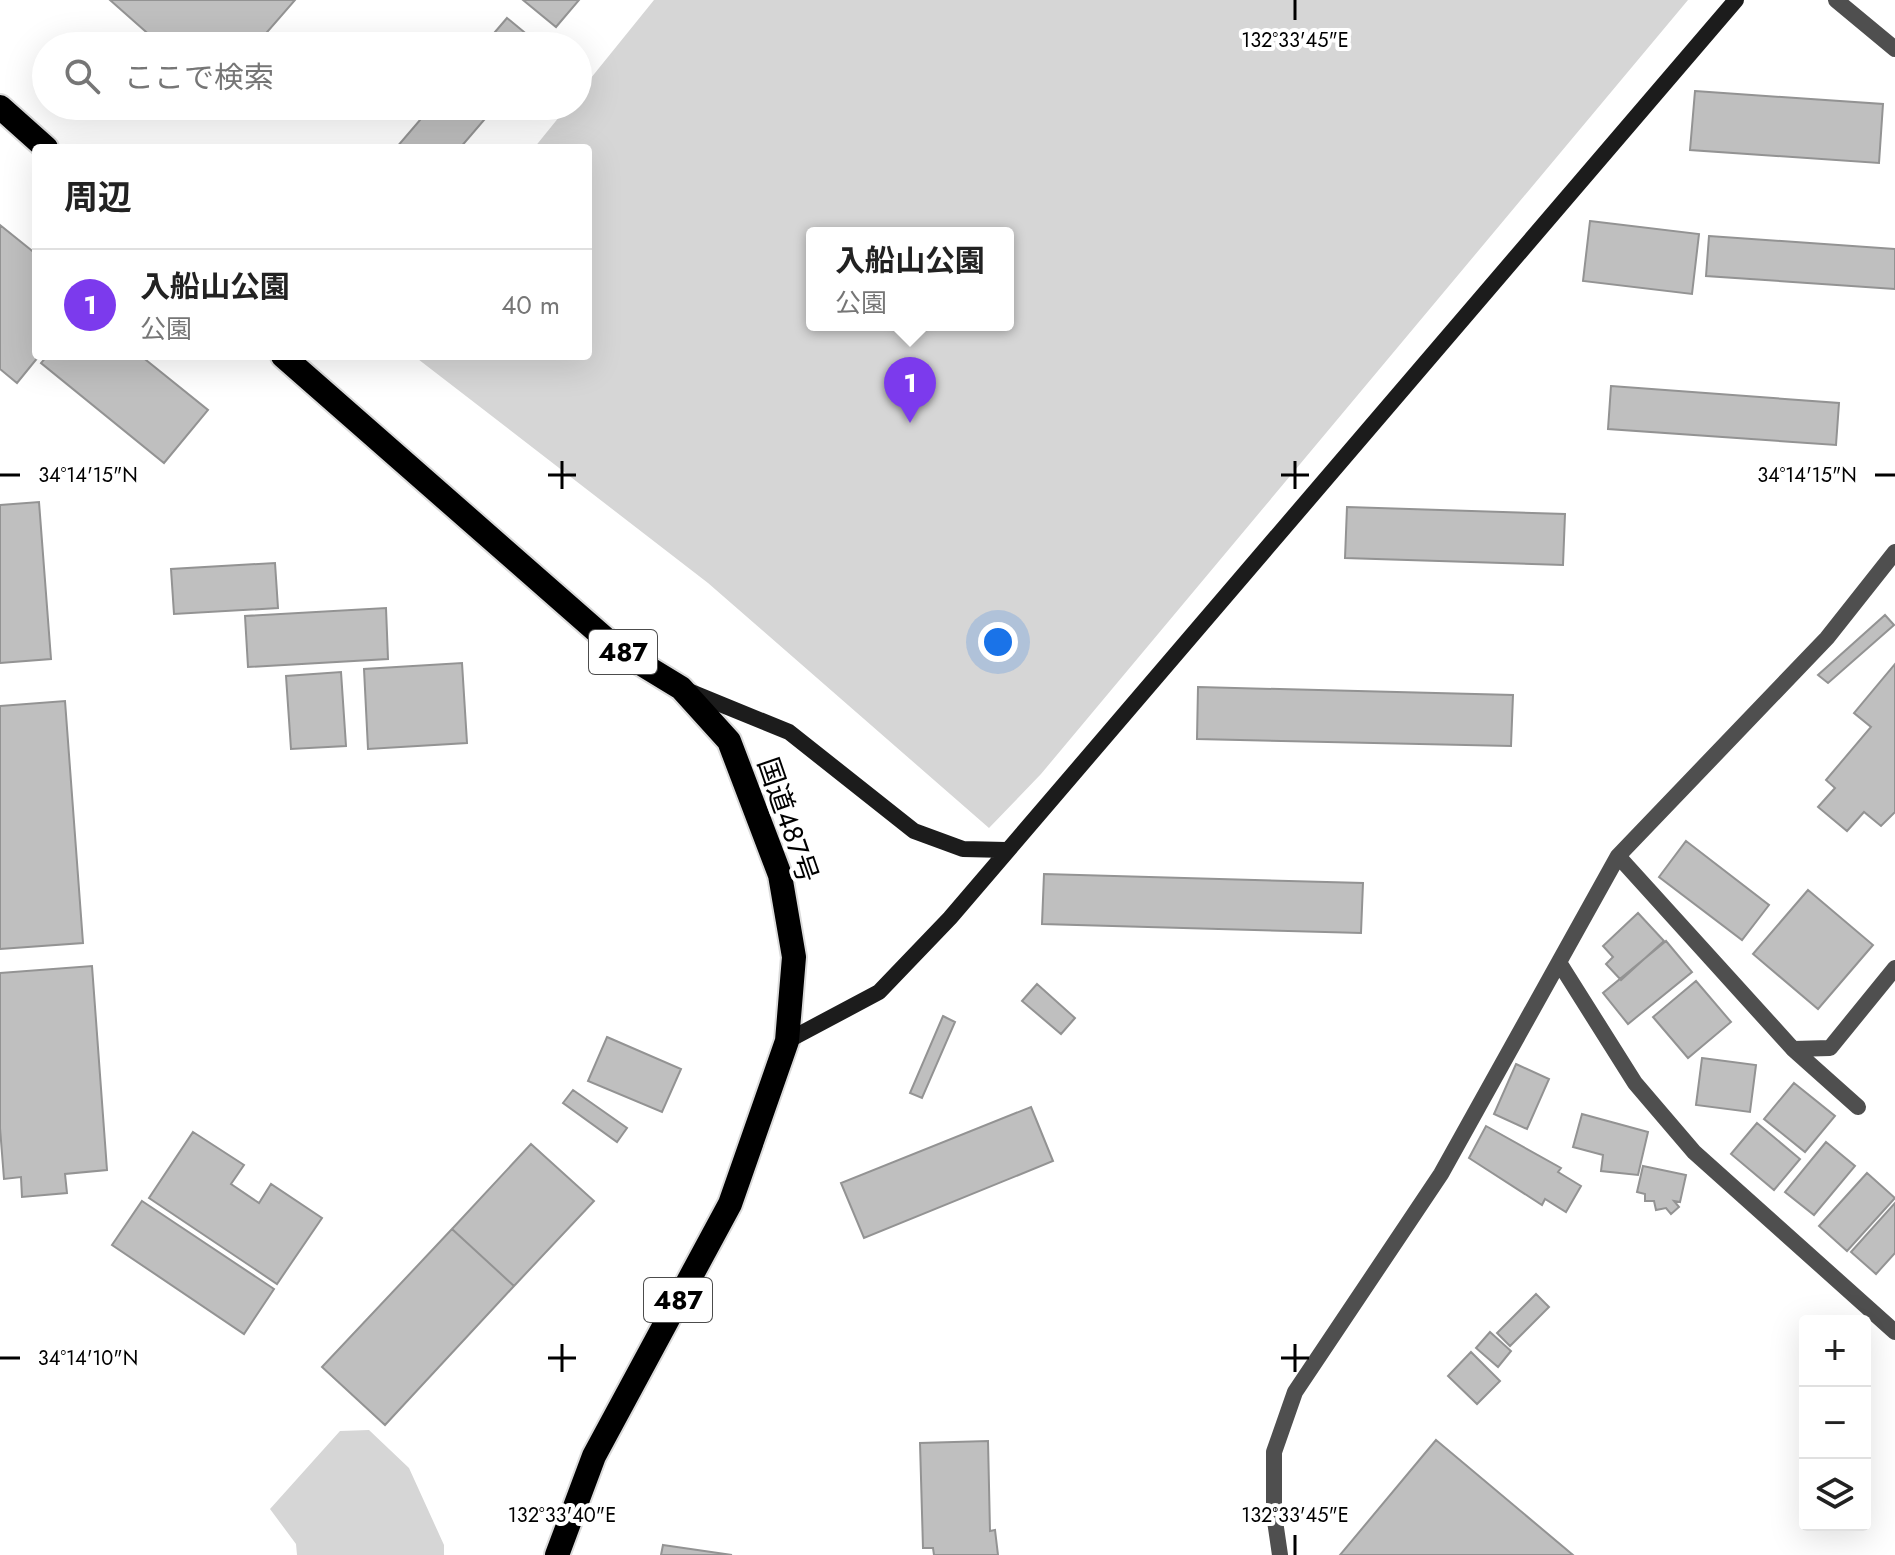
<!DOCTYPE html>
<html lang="ja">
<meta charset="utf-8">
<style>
:root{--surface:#fff;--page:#f2f2f2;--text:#222;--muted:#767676;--line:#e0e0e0;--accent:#7c3aed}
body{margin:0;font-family:Jost,"Noto Sans JP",sans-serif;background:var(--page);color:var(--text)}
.controls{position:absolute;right:24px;bottom:24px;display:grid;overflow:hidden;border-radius:8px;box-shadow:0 8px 32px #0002}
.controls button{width:72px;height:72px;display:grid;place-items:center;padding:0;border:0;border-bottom:2px solid var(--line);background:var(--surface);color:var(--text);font:40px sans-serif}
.you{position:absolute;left:998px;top:642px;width:28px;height:28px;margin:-20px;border:6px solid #fff;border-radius:50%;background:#1a73e8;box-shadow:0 0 0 12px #1a73e833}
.badge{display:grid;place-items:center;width:52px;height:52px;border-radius:50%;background:var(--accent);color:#fff;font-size:26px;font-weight:700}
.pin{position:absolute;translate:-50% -66px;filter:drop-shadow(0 2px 4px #0008)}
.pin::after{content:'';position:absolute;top:42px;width:28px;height:24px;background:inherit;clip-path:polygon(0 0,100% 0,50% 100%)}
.popup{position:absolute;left:806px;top:227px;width:208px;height:104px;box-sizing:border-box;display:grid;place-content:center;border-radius:8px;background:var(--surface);filter:drop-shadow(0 2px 6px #0005);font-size:26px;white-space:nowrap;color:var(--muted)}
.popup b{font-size:30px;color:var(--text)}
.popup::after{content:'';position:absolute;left:50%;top:100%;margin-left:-16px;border:16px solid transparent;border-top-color:var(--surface)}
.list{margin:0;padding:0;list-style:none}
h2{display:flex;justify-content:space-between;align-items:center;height:104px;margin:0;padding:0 32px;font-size:34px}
h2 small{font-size:26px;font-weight:400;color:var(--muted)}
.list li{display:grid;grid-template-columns:52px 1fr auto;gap:24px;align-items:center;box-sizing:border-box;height:112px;padding:0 32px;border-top:2px solid var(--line)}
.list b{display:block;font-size:30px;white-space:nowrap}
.list p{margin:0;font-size:26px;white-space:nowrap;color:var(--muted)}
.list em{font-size:26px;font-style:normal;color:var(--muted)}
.icon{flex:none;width:44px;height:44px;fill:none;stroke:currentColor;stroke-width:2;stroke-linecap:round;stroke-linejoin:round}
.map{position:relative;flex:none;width:1895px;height:1555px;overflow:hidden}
.search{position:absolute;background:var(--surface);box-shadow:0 8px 32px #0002;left:32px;top:32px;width:560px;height:88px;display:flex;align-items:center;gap:20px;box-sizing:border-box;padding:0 28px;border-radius:44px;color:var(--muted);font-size:30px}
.panel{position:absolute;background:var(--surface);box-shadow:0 8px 32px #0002;left:32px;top:144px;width:560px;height:216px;border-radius:8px}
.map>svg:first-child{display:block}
.green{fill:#d6d6d6;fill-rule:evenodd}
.building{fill:#bfbfbf;stroke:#939393;stroke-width:2}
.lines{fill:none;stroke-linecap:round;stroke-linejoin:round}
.highway-casing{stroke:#dbdbdb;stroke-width:28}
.street{stroke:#4f4f4f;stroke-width:16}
.secondary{stroke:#1c1c1c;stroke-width:16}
.highway{stroke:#000;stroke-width:24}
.ticks{fill:none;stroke:#000;stroke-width:3}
.labels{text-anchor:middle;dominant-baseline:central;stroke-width:8;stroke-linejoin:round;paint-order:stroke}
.shield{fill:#fff;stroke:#4c4c4c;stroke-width:2}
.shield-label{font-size:26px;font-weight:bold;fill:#000}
.street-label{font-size:28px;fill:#000;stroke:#fff}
.ticks-label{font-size:20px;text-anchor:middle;fill:#000;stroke:#fff;stroke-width:8;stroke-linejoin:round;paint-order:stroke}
</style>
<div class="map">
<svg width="1895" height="1555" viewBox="0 0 1895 1555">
<rect width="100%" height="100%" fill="#fff"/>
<path class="green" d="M654 0H1688L1041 774 989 828 708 583 414 356H588V148H534L568 106H578V94ZM812 233H1008V325H812Z
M369 1430 409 1468 444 1545V1555H297L296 1544 270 1509 340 1431Z"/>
<path class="building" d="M110 0H295L255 46H162Z
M523 0H579L556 27Z
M507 18 541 46H483Z
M1695 91 1883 104 1879 163 1690 150Z
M432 106H496L460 148H396Z
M1590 221 1699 234 1692 294 1583 281Z
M0 225 36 254V356H39L17 383 0 369Z
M1709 236 1895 249V289L1706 276Z
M47 356H141L208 410 164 463 41 363Z
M1611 386 1839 403 1836 445 1608 429Z
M39 502 51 659 0 663V505Z
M1347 507 1565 514 1563 565 1345 558Z
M275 563 278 608 174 614 171 569Z
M386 608 388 659 248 667 245 616Z
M1885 615 1894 625 1828 683 1818 675Z
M462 663 467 743 368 749 364 669Z
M1895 664V812L1881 826 1864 812 1847 831 1818 807 1835 788 1826 780 1871 727 1854 713Z
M341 672 346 746 291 749 286 676Z
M1198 687 1513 695 1511 746 1197 739Z
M65 701 83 943 0 949V706Z
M1686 841 1769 905 1742 940 1659 877Z
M1044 874 1363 883 1361 933 1042 924Z
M1808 890 1873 945 1818 1009 1753 954Z
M1638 913 1664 941 1621 980 1606 964 1613 957 1603 946Z
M1666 941 1692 972 1628 1024 1603 993Z
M92 966 107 1170 65 1174 67 1193 22 1197 21 1177 4 1179 0 1128V973Z
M1696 981 1731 1022 1688 1058 1653 1017Z
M1037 984 1075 1018 1061 1034 1022 1001Z
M943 1016 955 1022 922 1098 910 1093Z
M607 1037 681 1069 662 1112 588 1081Z
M1702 1058 1756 1065 1750 1112 1696 1105Z
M1516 1064 1549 1079 1527 1129 1494 1114Z
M1794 1083 1835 1116 1805 1152 1764 1119Z
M573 1090 627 1128 617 1142 563 1103Z
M1031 1107 1053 1161 864 1238 841 1183Z
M1582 1114 1648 1132 1638 1175 1601 1171 1603 1155 1573 1147Z
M1757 1123 1800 1159 1774 1190 1731 1154Z
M1486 1126 1561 1168 1558 1172 1581 1186 1566 1212 1545 1199 1542 1205 1469 1158Z
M193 1132 244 1165 231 1184 259 1203 271 1184 322 1218 277 1284 149 1198Z
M1826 1142 1855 1166 1814 1215 1785 1192Z
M531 1144 594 1201 514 1286 452 1229Z
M1643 1166 1686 1175 1680 1202 1674 1201 1679 1207 1671 1214 1666 1208 1656 1210 1654 1201H1645V1194L1637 1192Z
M1867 1173 1895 1198 1847 1251 1819 1226Z
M142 1201 274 1289 244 1334 112 1245Z
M1895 1203V1253L1876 1274 1851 1252Z
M452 1229 514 1286 385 1425 322 1367Z
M1536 1294 1549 1307 1510 1346 1497 1333Z
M1490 1332 1511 1351 1498 1367 1476 1348Z
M1471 1352 1500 1381 1477 1404 1448 1376Z
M1436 1440 1573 1555H1340Z
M988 1441 990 1531 995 1530 998 1555H934L933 1548H923L920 1443Z
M663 1545 732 1555H661Z"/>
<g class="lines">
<g class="highway-casing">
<path id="highway" d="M0 107 46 148
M283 356 617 649 681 688 729 741 780 875 794 957 787 1041 730 1204 594 1456 557 1555"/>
</g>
<path class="street" d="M1836 0 1895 49
M1618 856 1793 1049 1830 1048 1895 968
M1560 964 1635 1083 1694 1152 1895 1332
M1793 1049 1858 1107
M1280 1555 1274 1514V1452L1295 1392 1441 1174 1618 856 1827 638 1895 552"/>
<path class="secondary" d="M686 690 789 732 914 831 963 849 1006 850
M787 1041 879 992 950 918 1736 0"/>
<use href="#highway" class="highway"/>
</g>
<path class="ticks" d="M1295 0V20M562 461V489M1295 461V489M0 475H20M548 475H576M1281 475H1309M1875 475H1895M562 1344V1372M1295 1344V1372M0 1358H20M548 1358H576M1281 1358H1309M562 1535V1555M1295 1535V1555"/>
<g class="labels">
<g class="shield">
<rect x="589" y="630" width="68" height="44" rx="6"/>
<rect x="644" y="1278" width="68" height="44" rx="6"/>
</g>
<g class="shield-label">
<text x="623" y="652">487</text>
<text x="678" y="1300">487</text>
</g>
<g class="street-label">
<text transform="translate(788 820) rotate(71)">国道487号</text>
</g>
</g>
<g class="ticks-label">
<text x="1295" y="47">132°33'45"E</text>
<text x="88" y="482">34°14'15"N</text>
<text x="1807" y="482">34°14'15"N</text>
<text x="88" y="1365">34°14'10"N</text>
<text x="562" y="1522">132°33'40"E</text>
<text x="1295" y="1522">132°33'45"E</text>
</g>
</svg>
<div class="controls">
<button>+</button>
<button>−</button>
<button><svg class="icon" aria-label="layers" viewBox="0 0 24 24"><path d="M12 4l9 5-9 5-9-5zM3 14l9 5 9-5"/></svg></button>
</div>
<div class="you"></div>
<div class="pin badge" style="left:910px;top:423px">1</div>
<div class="popup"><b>入船山公園</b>公園</div>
<div class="search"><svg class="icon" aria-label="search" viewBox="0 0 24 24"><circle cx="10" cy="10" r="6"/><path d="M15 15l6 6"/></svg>ここで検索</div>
<section class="panel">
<h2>周辺<small></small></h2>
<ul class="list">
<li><span class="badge">1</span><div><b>入船山公園</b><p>公園</p></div><em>40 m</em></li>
</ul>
</section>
</div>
